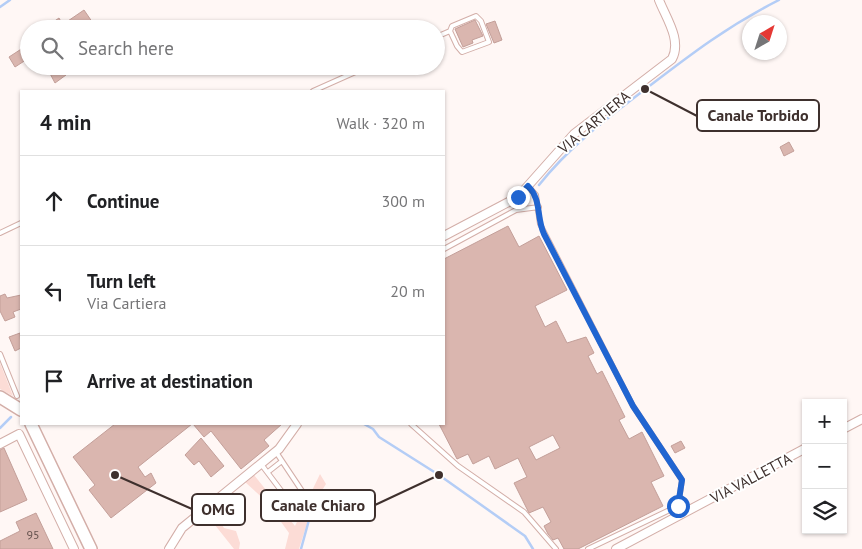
<!DOCTYPE html>
<meta charset="utf-8">
<style>
:root{--surface:#fff;--page:#f6f6f6;--text:#202124;--muted:#757577;--line:#e0e0e0}
body{margin:0;font-family:"PT Sans",sans-serif;background:var(--page);color:var(--text)}
.controls{position:absolute;right:15px;bottom:15px;display:grid;overflow:hidden;border-radius:0px;box-shadow:0 1px 4px #0004}
.controls button{width:45px;height:45px;display:grid;place-items:center;padding:0;border:0;border-bottom:1px solid var(--line);background:var(--surface);color:var(--text);font:25px sans-serif}
.compass{position:absolute;left:742px;top:15px;width:45px;height:45px;border-radius:50%;background:var(--surface);box-shadow:0 1px 4px #0004;rotate:39deg}
.stop{position:absolute;width:15px;height:15px;margin:-11px;border:4px solid #2065d1;border-radius:50%;background:#fff}
.stop.end{background:#2065d1;border-color:#fff;box-shadow:0 1px 5px #0008}
.list{margin:0;padding:0;list-style:none}
h2{display:flex;justify-content:space-between;align-items:center;height:65px;margin:0;padding:0 20px;font-size:21px}
h2 small{font-size:16px;font-weight:400;color:var(--muted)}
.list li{display:grid;grid-template-columns:32px 1fr auto;gap:15px;align-items:center;box-sizing:border-box;height:90px;padding:0 20px;border-top:1px solid var(--line)}
.list b{display:block;font-size:19px;white-space:nowrap}
.list p{margin:0;font-size:16px;white-space:nowrap;color:var(--muted)}
.list em{font-size:16px;font-style:normal;color:var(--muted)}
.icon{flex:none;width:28px;height:28px;fill:none;stroke:currentColor;stroke-width:2;stroke-linecap:round;stroke-linejoin:round}
.map{position:relative;flex:none;width:862px;height:549px;overflow:hidden}
.search{position:absolute;background:var(--surface);box-shadow:0 1px 4px #0004;left:20px;top:20px;width:425px;height:55px;display:flex;align-items:center;gap:12px;box-sizing:border-box;padding:0 18px;border-radius:28px;color:var(--muted);font-size:19px}
.panel{position:absolute;background:var(--surface);box-shadow:0 1px 4px #0004;left:20px;top:90px;width:425px;height:335px;border-radius:0px}
.map>svg:first-child{display:block}
.green{fill:#fcdcd6}
.lines{fill:none;stroke-linecap:round;stroke-linejoin:round}
.stream{stroke:#b4cdf6;stroke-width:2.5}
.building{fill:#dab6af;stroke:#c39f99;fill-rule:evenodd}
.service-casing{stroke:#d3aea8;stroke-width:6}
.minor-casing{stroke:#d3aea8;stroke-width:10}
.secondary-casing{stroke:#d3aea8;stroke-width:14}
.service{stroke:#fff;stroke-width:4}
.minor{stroke:#fff;stroke-width:8}
.secondary{stroke:#fff;stroke-width:11}
.route{stroke:#2065d1;stroke-width:6}
.labels{text-anchor:middle;dominant-baseline:central;stroke-width:4;stroke-linejoin:round;paint-order:stroke}
.number-label{font-size:12px;fill:#65524e}
.street-label{font-size:15px;fill:#3e302d;stroke:#fff}
.leader{fill:none;stroke:#3e302d;stroke-width:2}
.callout-dot{fill:#3e302d;stroke:#fff;stroke-width:2}
.callout{fill:#fff;stroke:#3e302d;stroke-width:2}
.callout-label{font-size:16px;text-anchor:middle;font-weight:bold;fill:#3e302d}
</style>
<div class="map">
<svg width="862" height="549" viewBox="0 0 862 549">
<rect width="100%" height="100%" fill="#fff7f5"/>
<path class="green" d="M0 363 13 396 0 389Z
M320 474 326 484 313 505 299 549H285L289 533 266 501 245 482 254 475 295 526Z
M213 510 222 515 219 520 224 528 236 531 240 543 239 549H234L207 515Z"/>
<g class="lines">
<path class="stream" d="M0 7 10 0
M539 185C569 147 605 120 643 91 690 55 726 27 779 0
M364 424 373 429 379 437 439 475 525 536 533 549
M0 428 11 417
M301 549 312 509 310 492"/>
</g>
<path class="building" d="M84 10 97 29H69L65 23Z
M59 18 64 27 61 29H43Z
M475 20 483 36 472 40 473 43 463 47 455 29Z
M495 21 502 40 494 43 486 24Z
M29 44V58L15 67 9 57Z
M46 66H59L66 75 55 83Z
M789 142 794 151 784 156 780 147Z
M508 226 519 247 539 236 567 290 535 306 545 327 556 321 567 343 586 337 594 353 588 356 597 374 602 371 625 417 619 420 629 439 642 432 664 476 651 482 663 506 578 549H564L558 538 553 540 548 534 544 526 551 522 543 507 529 513 514 483 527 477 518 458 495 469 489 456 473 464 468 454 457 459 439 424H444V259ZM553 435 560 448 536 460 529 447Z
M5 294 7 298 21 295V309L13 312 15 317 5 321 0 311V296Z
M20 333 21 348 15 351 9 337Z
M115 424H192L138 467 145 477 151 473 156 483 111 518 89 490 95 485 73 457Z
M193 424H282L264 440 269 446 241 469 211 431 204 437Z
M201 438 224 466 211 477 199 461 194 465 185 455Z
M681 441 685 448 675 453 671 446Z
M4 448 27 500 0 512V450Z
M36 513 53 549H0V541L20 531 16 522Z"/>
<g class="lines">
<g class="service-casing">
<path id="service" d="M436 37 450 31 452 26 476 16 481 21 489 42 462 52 457 46 450 31
M313 91 369 66
M528 186 536 195 540 224 633 406 682 480 678 506 588 549
M0 233 21 223
M444 249 516 210 539 207
M0 354 17 396
M411 424 458 466 524 512 556 549
M261 464 295 509 302 491 276 452
M268 472 282 461"/>
</g>
<g class="minor-casing">
<path id="minor" d="M444 236 518 197 574 134 672 59C682 40 666 18 659 0
M843 429 862 419
M0 444 19 434 74 549
M169 549 182 528 279 449 297 424
M616 549 806 448"/>
</g>
<g class="secondary-casing">
<path id="secondary" d="M0 397 21 410
M31 424 91 549"/>
</g>
<use href="#service" class="service"/>
<use href="#minor" class="minor"/>
<use href="#secondary" class="secondary"/>
</g>
<g class="lines">
<path class="route" d="M518 197 528 186C542 200 536 217 544 234L633 406 682 480 678 506"/>
</g>
<g class="labels">
<g class="number-label">
<text x="33" y="534">95</text>
</g>
<g class="street-label">
<text transform="translate(594 122) rotate(-40)">VIA CARTIERA</text>
<text transform="translate(751 478) rotate(-28)">VIA VALLETTA</text>
</g>
</g>
<path class="leader" d="M645 89L697 116M439 475L375 505M115 475L192 509"/>
<g class="callout-dot">
<circle cx="645" cy="89" r="5"/>
<circle cx="439" cy="475" r="5"/>
<circle cx="115" cy="475" r="5"/>
</g>
<g class="callout">
<rect x="697" y="100" width="122" height="31" rx="5"/>
<rect x="261" y="490" width="114" height="31" rx="5"/>
<rect x="192" y="494" width="53" height="31" rx="5"/>
</g>
<g class="callout-label">
<text x="758" y="121">Canale Torbido</text>
<text x="318" y="511">Canale Chiaro</text>
<text x="218" y="515">OMG</text>
</g>
</svg>
<div class="controls">
<button>+</button>
<button>−</button>
<button><svg class="icon" aria-label="layers" viewBox="0 0 24 24"><path d="M12 4l9 5-9 5-9-5zM3 14l9 5 9-5"/></svg></button>
</div>
<svg class="compass" viewBox="-18 -18 36 36"><path d="M0-13l5 13h-10z" fill="#e53935"/><path d="M0 13l5-13h-10z" fill="#757577"/></svg>
<div class="stop" style="left:678px;top:506px"></div>
<div class="stop end" style="left:518px;top:197px"></div>
<div class="search"><svg class="icon" aria-label="search" viewBox="0 0 24 24"><circle cx="10" cy="10" r="6"/><path d="M15 15l6 6"/></svg>Search here</div>
<section class="panel">
<h2>4 min<small>Walk · 320 m</small></h2>
<ul class="list">
<li><svg class="icon" aria-label="ahead" viewBox="0 0 24 24"><path d="M12 20V5M6 11l6-6 6 6"/></svg><div><b>Continue</b></div><em>300 m</em></li>
<li><svg class="icon" aria-label="left" viewBox="0 0 24 24"><path d="M17 20v-9H6M10 6l-5 5 5 5"/></svg><div><b>Turn left</b><p>Via Cartiera</p></div><em>20 m</em></li>
<li><svg class="icon" aria-label="arrive" viewBox="0 0 24 24"><path d="M6 21V4h12l-3 4 3 4H6"/></svg><div><b>Arrive at destination</b></div></li>
</ul>
</section>
</div>
